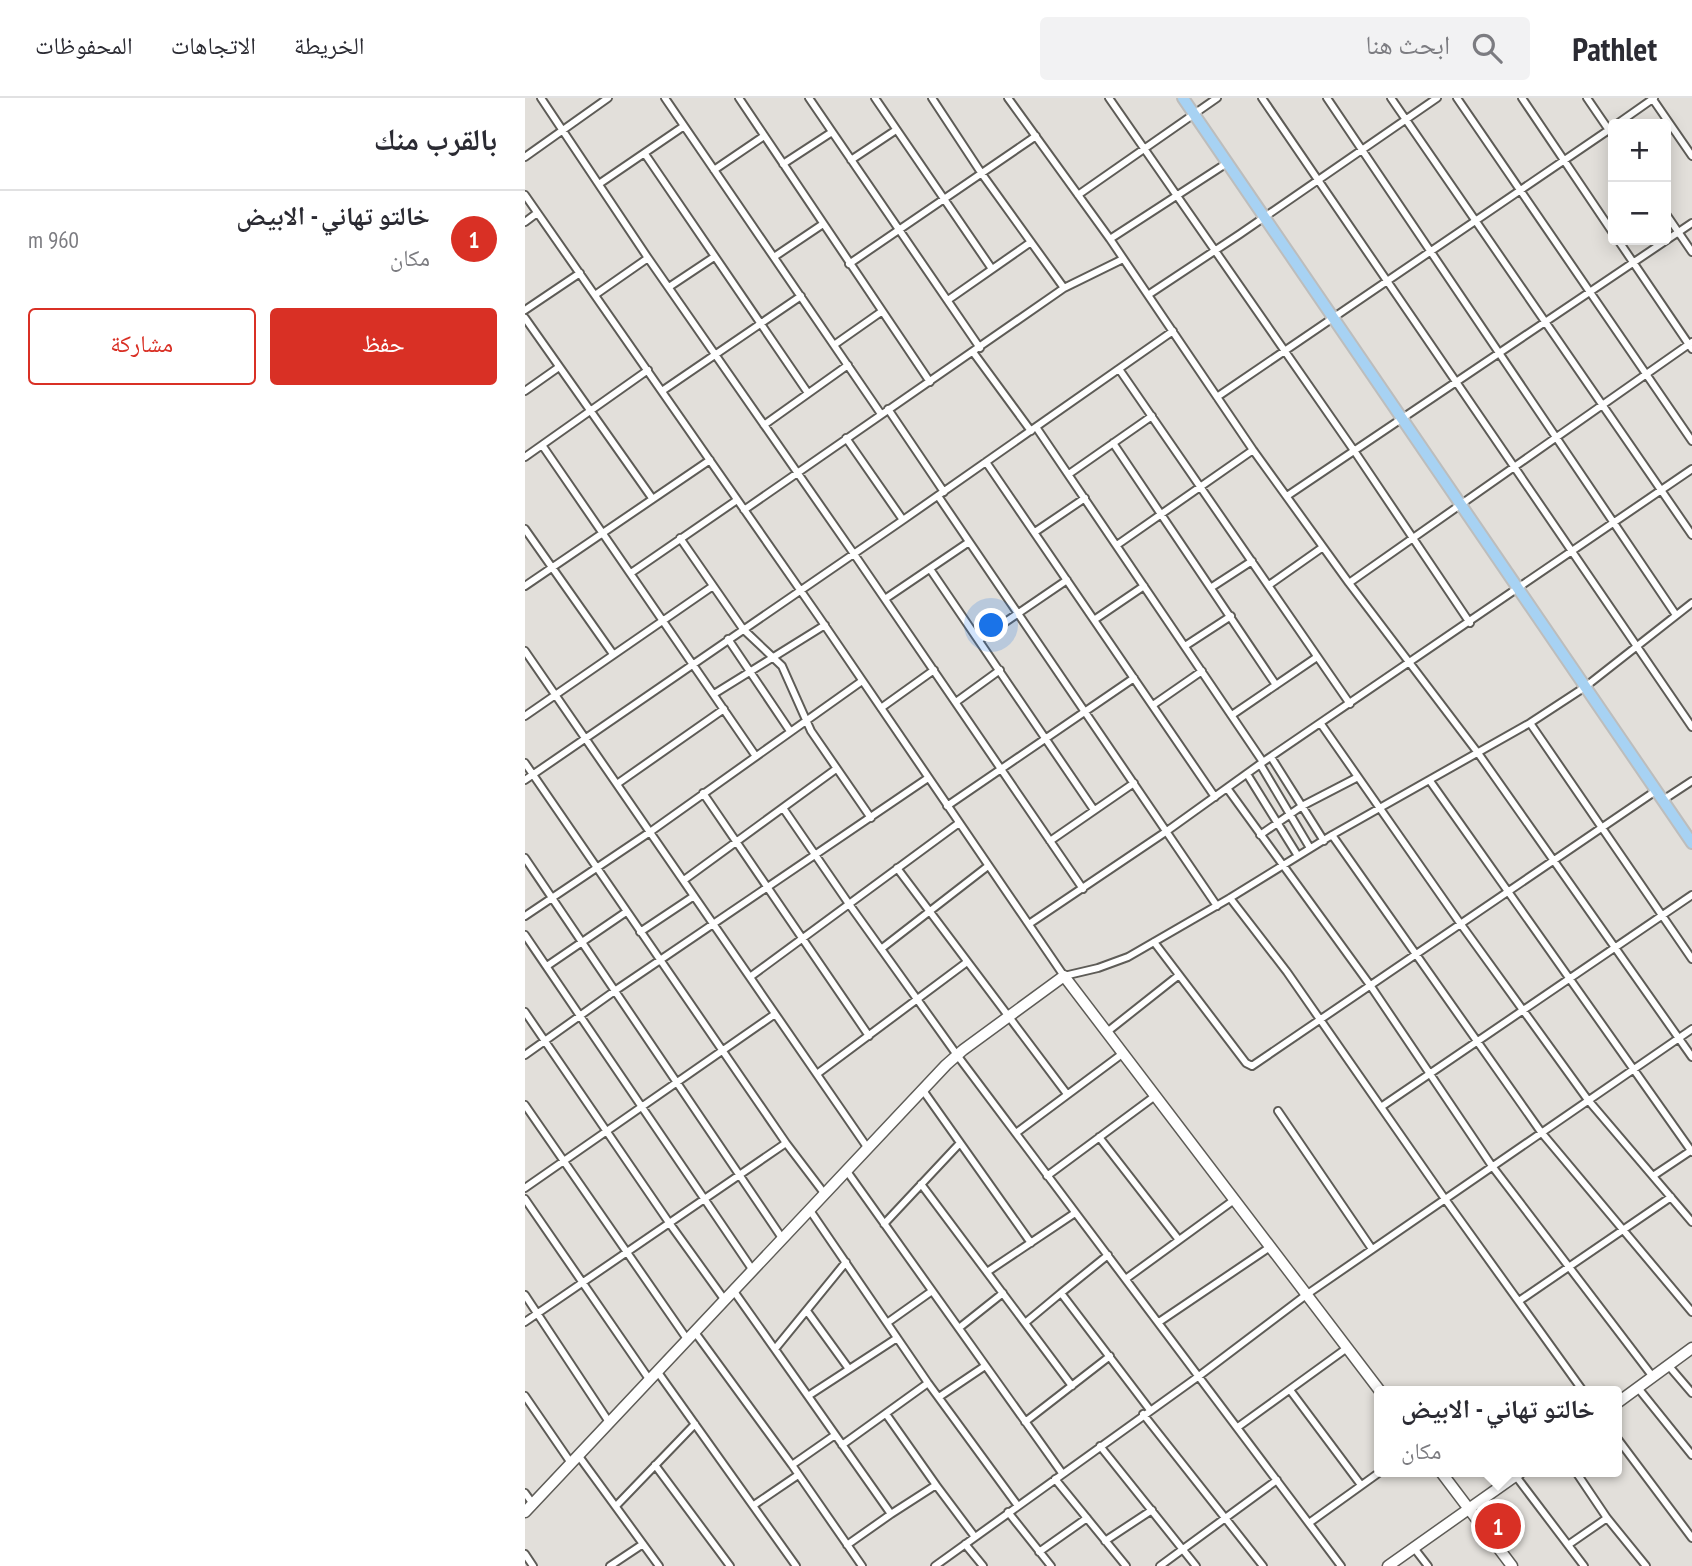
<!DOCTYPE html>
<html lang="ar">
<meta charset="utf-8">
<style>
:root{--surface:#fff;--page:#f2f2f3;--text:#2b2b33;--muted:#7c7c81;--line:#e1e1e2;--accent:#d93025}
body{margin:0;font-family:"PT Sans Narrow","Noto Naskh Arabic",sans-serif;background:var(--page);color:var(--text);direction:rtl}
.controls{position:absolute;right:21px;top:21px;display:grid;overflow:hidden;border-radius:7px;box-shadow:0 4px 18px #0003}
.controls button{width:63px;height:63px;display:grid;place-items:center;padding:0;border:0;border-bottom:2px solid var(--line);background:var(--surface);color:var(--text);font:35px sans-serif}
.you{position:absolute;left:467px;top:528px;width:24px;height:24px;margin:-18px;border:5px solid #fff;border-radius:50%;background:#1a73e8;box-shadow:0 0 0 10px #1a73e833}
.badge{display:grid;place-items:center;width:46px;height:46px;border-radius:50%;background:var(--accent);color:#fff;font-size:23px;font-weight:700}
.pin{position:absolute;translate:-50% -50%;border:4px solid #fff;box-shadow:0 2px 7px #0006}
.popup{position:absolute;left:849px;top:1288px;width:248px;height:91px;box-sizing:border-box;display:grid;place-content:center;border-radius:7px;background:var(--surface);filter:drop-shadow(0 2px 5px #0005);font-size:23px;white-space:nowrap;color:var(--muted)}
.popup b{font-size:26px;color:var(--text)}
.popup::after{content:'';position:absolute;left:50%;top:100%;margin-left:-14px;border:14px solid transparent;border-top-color:var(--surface)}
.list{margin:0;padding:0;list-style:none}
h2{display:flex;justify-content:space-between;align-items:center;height:91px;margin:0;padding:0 28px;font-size:30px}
h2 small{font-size:23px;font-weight:400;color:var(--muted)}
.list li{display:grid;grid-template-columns:46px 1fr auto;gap:21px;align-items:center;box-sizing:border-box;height:98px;padding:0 28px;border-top:2px solid var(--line)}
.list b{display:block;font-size:26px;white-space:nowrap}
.list p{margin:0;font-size:23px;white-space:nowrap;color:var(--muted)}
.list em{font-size:23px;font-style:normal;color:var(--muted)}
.actions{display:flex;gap:14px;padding:21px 28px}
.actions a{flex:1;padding:16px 0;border:2px solid var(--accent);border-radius:7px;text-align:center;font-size:24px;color:var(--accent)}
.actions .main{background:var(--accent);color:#fff}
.icon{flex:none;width:38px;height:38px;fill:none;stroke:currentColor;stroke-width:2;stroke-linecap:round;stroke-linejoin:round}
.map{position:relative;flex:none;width:1167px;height:1468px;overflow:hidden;direction:ltr}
header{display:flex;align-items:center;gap:42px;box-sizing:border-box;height:98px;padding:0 35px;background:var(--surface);border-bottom:2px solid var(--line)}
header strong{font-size:33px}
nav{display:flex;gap:38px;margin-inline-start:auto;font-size:24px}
.search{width:490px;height:63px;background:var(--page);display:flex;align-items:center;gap:18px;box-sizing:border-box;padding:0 24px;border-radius:7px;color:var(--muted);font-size:26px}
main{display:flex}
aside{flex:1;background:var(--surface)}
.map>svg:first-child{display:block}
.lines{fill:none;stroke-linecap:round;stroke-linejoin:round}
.street-casing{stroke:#5e5c57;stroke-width:10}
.secondary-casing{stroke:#5e5c57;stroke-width:13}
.primary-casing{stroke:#bdbdbc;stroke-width:14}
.street{stroke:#fff;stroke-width:6}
.secondary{stroke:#fff;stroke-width:10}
.primary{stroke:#a7d2f3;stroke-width:10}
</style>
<header>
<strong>Pathlet</strong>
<div class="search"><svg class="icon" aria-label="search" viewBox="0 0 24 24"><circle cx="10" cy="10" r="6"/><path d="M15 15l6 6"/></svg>ابحث هنا</div>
<nav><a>الخريطة</a><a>الاتجاهات</a><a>المحفوظات</a></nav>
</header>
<main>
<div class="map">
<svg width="1167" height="1468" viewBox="0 0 1167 1468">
<rect width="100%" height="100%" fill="#e2dfda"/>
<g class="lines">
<g class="street-casing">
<path id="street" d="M16 0 123 160 329 456 558 791
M140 0 356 316
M214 0 405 284
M284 0 455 250
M350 0 467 171
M407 0 457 76 539 190
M483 0 585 141 728 352 824 485 953 655 1167 959
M584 0 830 354 945 525
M737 0 1167 629
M802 0 1151 517
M866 0 1167 437
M932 0 1167 343
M997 0 1088 135
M1062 0 1088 38
M1127 0 1167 58
M1092 26 1129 0
M120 56 283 295
M0 59 83 0
M326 62 371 32
M258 66 307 34
M189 72 239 38
M74 86 159 28
M0 97 294 519 539 878 573 870 603 859 705 800 807 737 1005 625 1060 589 1167 505
M553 97 692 0
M1141 116 1167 154
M0 124 12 115
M585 141 702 65
M1093 142 1167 251
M249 159 298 126
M324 166 511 38
M144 189 189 159
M70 197 123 160
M623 197 715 136 912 0
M423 202 506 144
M0 212 55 175
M0 220 127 400
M309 247 356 214
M448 254 506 333
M594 271 825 606
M0 293 34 269
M137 293 276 198
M692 299 1088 29
M363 311 419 394
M239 327 323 267
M511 329 738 664
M321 340 378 422
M588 345 751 587
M17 347 230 657
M0 359 123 272
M461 364 690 699
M544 376 627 318
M413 398 692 808
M762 398 1167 125
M219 412 539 190 598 161
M0 431 88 556
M510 434 560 400
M155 440 218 531 257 568 286 633 346 720
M592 447 728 352
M405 471 569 712
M106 475 212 402
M824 485 1167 244
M744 487 798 449
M0 488 185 362
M687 489 727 463
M360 501 444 444
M569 522 619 488
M203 541 265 633
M454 542 542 482
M660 548 706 518
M0 553 342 1049
M189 596 300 527
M431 604 475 572
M628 607 677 573
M356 610 409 572
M707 617 792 559
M0 618 188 488
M1005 625 1167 861
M796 626 935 825 1063 1002 1167 1124
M746 659 799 743
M0 665 261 1045 299 1095
M735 666 785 750
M722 676 773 758
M0 682 378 422 648 233
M905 683 1167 1054
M92 686 199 611
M702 690 845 887 967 1068 1128 1279
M178 695 344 938
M1138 702 1167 683
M422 708 609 580
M258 710 324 806 432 957 816 1468
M735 737 777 708 833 679
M807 737 1016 1034 1167 1214
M525 743 609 685
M0 760 257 1140
M372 770 542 996
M159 782 311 671
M705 800 762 874 920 1101 1058 1293
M0 818 125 734 337 583
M504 826 642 733 738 664 1167 371
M115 834 169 798
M0 837 227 1171
M629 844 721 965 727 968 1132 692
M356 851 463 768
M22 868 101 814
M225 879 434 725
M0 914 145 1126 199 1201
M582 934 654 877
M0 957 91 892 403 680
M292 976 442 864
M397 991 506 1145
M0 1007 162 1241
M856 1009 1167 797
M753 1013 847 1151
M491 1035 597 956
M574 1039 654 1142
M321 1072 537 1375
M522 1078 630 998
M1128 1078 1167 1052
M396 1086 547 1288
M0 1090 250 916
M0 1101 124 1281
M284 1111 403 1285 493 1408
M359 1126 435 1045
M583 1157 536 1195 625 1312
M462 1174 550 1115
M602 1180 709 1102
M208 1192 283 1298 372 1240
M0 1197 84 1324
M994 1203 1146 1099
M282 1213 324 1271
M0 1224 261 1045
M634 1224 745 1149
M362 1225 407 1193
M500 1225 536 1195
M434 1230 478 1195
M169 1233 267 1367 337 1468
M250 1251 321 1164
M1143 1267 1167 1295
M132 1273 271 1468
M1113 1290 1167 1357
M765 1292 836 1387
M0 1298 46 1365
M283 1298 366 1416 411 1387 450 1439
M414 1299 460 1268
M361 1316 411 1387
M618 1316 738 1468
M500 1324 585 1258
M713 1329 822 1250
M1092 1340 1167 1440
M317 1347 403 1285
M575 1348 671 1468
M53 1357 134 1468
M130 1367 205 1468
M267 1367 310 1337
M1051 1374 1082 1420 1121 1468
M990 1377 1059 1468
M530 1381 601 1468
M0 1395 8 1406
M229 1407 273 1377
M91 1408 170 1326
M483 1414 526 1468
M784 1425 855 1374
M580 1443 627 1412
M440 1446 458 1468
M322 1447 366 1416
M1043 1447 1082 1420
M889 1450 903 1468
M514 1454 562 1420
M0 1456 8 1468
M85 1468 118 1446
M410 1468 674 1278 781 1197 1167 931
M635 1468 752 1382"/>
</g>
<g class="secondary-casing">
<path id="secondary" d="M1092 1305 1167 1250
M916 1374 987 1468
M0 1414 421 967 438 952 539 878 855 1293
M863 1468 996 1374"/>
</g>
<g class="primary-casing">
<path id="primary" d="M658 0 1167 745"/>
</g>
<use href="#street" class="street"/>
<use href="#secondary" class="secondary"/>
<use href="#primary" class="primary"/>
</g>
</svg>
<div class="controls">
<button>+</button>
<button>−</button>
</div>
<div class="you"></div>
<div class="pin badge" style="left:973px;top:1428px">1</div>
<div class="popup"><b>خالتو تهاني - الابيض</b>مكان</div>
</div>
<aside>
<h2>بالقرب منك<small></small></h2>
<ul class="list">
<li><span class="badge">1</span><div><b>خالتو تهاني - الابيض</b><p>مكان</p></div><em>960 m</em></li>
</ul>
<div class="actions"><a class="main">حفظ</a><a>مشاركة</a></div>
</aside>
</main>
